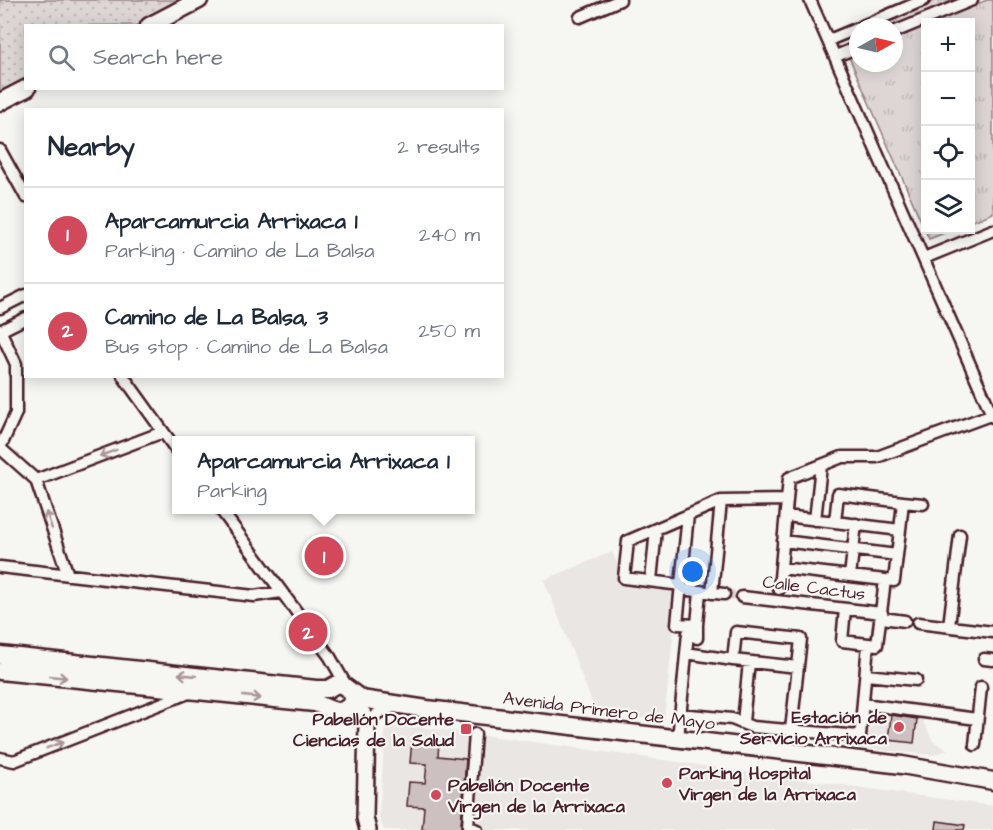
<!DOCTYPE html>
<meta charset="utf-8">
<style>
:root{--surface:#fff;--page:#f6f6f7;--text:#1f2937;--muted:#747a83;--line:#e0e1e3;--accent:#d1495b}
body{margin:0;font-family:"Architects Daughter",sans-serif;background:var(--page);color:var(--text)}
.controls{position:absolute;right:18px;top:18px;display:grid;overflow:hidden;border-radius:0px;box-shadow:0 3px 15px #0003}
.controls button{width:54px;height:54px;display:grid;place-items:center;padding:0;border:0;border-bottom:2px solid var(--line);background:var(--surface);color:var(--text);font:30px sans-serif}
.compass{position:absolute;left:849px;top:18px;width:54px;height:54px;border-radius:50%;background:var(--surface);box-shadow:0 3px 15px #0003;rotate:82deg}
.you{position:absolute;left:693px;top:572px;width:21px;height:21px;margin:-15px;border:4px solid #fff;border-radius:50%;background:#1a73e8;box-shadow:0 0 0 9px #1a73e833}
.badge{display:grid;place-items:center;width:39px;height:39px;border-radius:50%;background:var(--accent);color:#fff;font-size:20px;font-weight:700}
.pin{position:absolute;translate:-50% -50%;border:3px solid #fff;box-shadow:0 2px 6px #0006}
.popup{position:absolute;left:172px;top:436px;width:303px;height:78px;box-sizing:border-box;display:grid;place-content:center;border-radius:0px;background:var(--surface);filter:drop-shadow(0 2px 4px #0005);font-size:20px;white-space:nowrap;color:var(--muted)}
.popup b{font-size:22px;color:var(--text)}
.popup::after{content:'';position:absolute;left:50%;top:100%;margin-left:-12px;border:12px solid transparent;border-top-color:var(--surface)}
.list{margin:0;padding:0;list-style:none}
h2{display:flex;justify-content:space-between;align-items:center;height:78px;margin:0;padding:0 24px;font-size:26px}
h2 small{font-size:20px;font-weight:400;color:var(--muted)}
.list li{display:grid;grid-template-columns:39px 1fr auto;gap:18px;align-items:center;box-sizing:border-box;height:96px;padding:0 24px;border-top:2px solid var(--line)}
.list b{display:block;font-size:22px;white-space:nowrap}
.list p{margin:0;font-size:20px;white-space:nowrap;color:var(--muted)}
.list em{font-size:20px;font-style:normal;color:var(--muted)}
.icon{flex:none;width:33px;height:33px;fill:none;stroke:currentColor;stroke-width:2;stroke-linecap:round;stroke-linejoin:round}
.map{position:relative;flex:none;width:993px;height:830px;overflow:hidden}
.search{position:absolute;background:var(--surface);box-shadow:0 3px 15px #0003;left:24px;top:24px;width:480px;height:66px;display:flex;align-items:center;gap:15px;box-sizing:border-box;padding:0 21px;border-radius:0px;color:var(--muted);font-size:22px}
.panel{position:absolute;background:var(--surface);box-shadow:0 3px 15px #0003;left:24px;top:108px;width:480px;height:270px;border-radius:0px}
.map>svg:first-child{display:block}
.built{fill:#e9e6e3}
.grass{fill:url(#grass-dots);stroke:#947a80;stroke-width:1.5}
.park{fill:url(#park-tufts);stroke:#947a80;stroke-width:1.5}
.building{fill:#ccc1c0;stroke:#4a1f2b;stroke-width:1.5}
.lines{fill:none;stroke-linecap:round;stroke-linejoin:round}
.street-tunnel{stroke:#d4cbca;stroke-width:10;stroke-dasharray:10 5;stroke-linecap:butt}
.street-casing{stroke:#4a1f2b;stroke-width:15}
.secondary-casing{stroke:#4a1f2b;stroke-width:20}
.primary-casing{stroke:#4a1f2b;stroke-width:21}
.street{stroke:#f6f6f2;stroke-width:10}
.secondary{stroke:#f6f6f2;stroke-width:15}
.primary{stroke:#f6f6f2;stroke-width:16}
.oneway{stroke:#a99598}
.poi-dot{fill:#d1495b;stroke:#f6f6f2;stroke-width:2}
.labels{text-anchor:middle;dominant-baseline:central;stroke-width:4.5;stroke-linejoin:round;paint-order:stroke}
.street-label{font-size:18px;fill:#4a1f2b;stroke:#f6f6f2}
.poi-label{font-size:18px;font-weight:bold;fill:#4a1f2b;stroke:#f6f6f2;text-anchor:end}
</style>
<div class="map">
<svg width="993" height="830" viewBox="0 0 993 830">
<defs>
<pattern id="grass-dots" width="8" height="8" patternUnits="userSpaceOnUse" patternTransform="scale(1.5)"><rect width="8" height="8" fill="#ddd6d5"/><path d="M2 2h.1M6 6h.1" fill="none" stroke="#bfb7b7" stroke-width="1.8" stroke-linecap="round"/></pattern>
<pattern id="park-tufts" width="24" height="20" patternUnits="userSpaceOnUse" patternTransform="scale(1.5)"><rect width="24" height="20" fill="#ddd6d5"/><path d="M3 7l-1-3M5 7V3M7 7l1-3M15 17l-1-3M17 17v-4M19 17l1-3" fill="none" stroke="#bfb7b7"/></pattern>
</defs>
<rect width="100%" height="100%" fill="#f6f6f2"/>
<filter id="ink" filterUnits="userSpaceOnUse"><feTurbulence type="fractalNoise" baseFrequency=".0167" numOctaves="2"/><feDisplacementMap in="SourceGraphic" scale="12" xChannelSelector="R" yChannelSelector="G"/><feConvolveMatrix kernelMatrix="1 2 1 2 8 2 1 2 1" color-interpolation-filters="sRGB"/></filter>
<g filter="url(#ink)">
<path class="built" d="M612 552 626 584 678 587 664 721 596 712 544 580Z
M888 711 919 714 933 741 948 750 933 755 852 747Z
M386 723 475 734 993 806V830H384L379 817Z"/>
<path class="grass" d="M0 0H195L147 25 26 26V88L0 102Z
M936 0H957L894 27H870Z"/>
<path class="park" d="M987 0H993V213L971 222 970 22H932Z
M925 25 926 230H952L929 239 849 57 858 54V63H894V38Z"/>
<path class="building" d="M891 715 917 719 914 743 888 740Z
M412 740 439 742 438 756 466 759 461 825 462 830H422L424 807 407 806 409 782 425 783 427 764 410 763Z
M937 821 965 825 964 830H936Z"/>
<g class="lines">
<path class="street-tunnel" d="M724 594 742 597"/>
<g class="street-casing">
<path id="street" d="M810 0 993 417
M580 17 620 0
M860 27 924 0
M894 32 972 0
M829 40 858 28
M836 56 858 47
M0 150 26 197
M924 258 993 230
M0 308 26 295
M0 330 16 364V413L0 448 36 480 68 575
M0 331 26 318
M123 376 177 451
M36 480 163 432
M903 502 923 504
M221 510 330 657 347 687
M786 516 900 530 903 502 838 494 835 522
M815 520 821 466
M783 541 897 555
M0 567 254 596 281 592
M781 568 885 580
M850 576 856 524
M651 581 656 529
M681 585 624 578 628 541 721 501 787 500
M681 589 724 594
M779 589 789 478 842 457H877L993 414
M712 593 721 501
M742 597 882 613
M845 609 842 641 877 645 885 580 894 581 900 530
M882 618 905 621
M918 623 993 632
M697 625 700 591
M949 626 960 535
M686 653 733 660
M984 659 993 660
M866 675 916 680
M863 704 977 719
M680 714 732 719 752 727 860 736 868 644
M743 722 749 662
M367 726 377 714 395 706
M791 730 801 639 736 632 733 660 798 667
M475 734 468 826 477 830
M678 739 688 633 697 638V625L677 624 688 515
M975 745 981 687
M0 758 14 761 191 692"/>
</g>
<g class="secondary-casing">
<path id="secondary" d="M351 701 364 715 367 722 365 818 368 830"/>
</g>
<g class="primary-casing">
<path id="primary" d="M149 26 199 0
M0 102 27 88
M0 655 316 689H328L335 685 341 684 361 699 427 709 902 765 993 781
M0 671 315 703C322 705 332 712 340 711 346 710 353 702 363 699"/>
</g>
<use href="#street" class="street"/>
<use href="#secondary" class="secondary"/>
<use href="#primary" class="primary"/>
</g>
<defs><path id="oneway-shaft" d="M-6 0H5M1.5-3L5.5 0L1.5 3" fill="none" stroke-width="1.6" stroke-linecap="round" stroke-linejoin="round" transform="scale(1.5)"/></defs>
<g class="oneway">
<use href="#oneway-shaft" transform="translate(108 453) rotate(159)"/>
<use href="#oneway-shaft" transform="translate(49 520) rotate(-109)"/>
<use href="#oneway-shaft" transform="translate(187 675) rotate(-174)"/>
<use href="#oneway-shaft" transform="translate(58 677) rotate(6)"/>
<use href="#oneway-shaft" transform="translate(252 697) rotate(6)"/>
<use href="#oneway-shaft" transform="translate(55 745) rotate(-21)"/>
</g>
</g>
<g class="poi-dot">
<circle cx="899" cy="727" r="6"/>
<rect x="460" y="723" width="12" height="12" rx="3"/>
<circle cx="667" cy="783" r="6"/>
<circle cx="436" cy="795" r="6"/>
</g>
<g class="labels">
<g class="street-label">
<text transform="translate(814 588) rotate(7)">Calle Cactus</text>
<text transform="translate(609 711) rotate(7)">Avenida Primero de Mayo</text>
</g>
<g class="poi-label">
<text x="887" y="717">Estación de<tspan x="887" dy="21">Servicio Arrixaca</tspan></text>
<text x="454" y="719">Pabellón Docente<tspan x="454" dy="21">Ciencias de la Salud</tspan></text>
<text x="679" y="773" text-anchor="start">Parking Hospital<tspan x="679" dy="21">Virgen de la Arrixaca</tspan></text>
<text x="448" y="785" text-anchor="start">Pabellón Docente<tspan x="448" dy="21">Virgen de la Arrixaca</tspan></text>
</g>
</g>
</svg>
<div class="controls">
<button>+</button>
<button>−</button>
<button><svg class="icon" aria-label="locate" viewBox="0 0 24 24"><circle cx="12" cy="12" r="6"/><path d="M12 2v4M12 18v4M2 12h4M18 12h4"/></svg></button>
<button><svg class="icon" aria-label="layers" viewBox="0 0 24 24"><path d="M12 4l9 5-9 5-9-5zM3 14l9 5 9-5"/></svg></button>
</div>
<svg class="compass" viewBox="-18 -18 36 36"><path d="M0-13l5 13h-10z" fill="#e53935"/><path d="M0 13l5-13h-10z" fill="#747a83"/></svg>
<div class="you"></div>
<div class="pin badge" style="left:324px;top:556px">1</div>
<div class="popup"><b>Aparcamurcia Arrixaca 1</b>Parking</div>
<div class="pin badge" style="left:308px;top:632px">2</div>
<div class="search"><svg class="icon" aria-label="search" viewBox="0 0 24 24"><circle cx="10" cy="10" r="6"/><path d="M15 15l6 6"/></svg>Search here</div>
<section class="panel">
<h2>Nearby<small>2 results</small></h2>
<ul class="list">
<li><span class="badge">1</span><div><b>Aparcamurcia Arrixaca 1</b><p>Parking · Camino de La Balsa</p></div><em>240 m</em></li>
<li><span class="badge">2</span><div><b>Camino de La Balsa, 3</b><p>Bus stop · Camino de La Balsa</p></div><em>250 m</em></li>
</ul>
</section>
</div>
